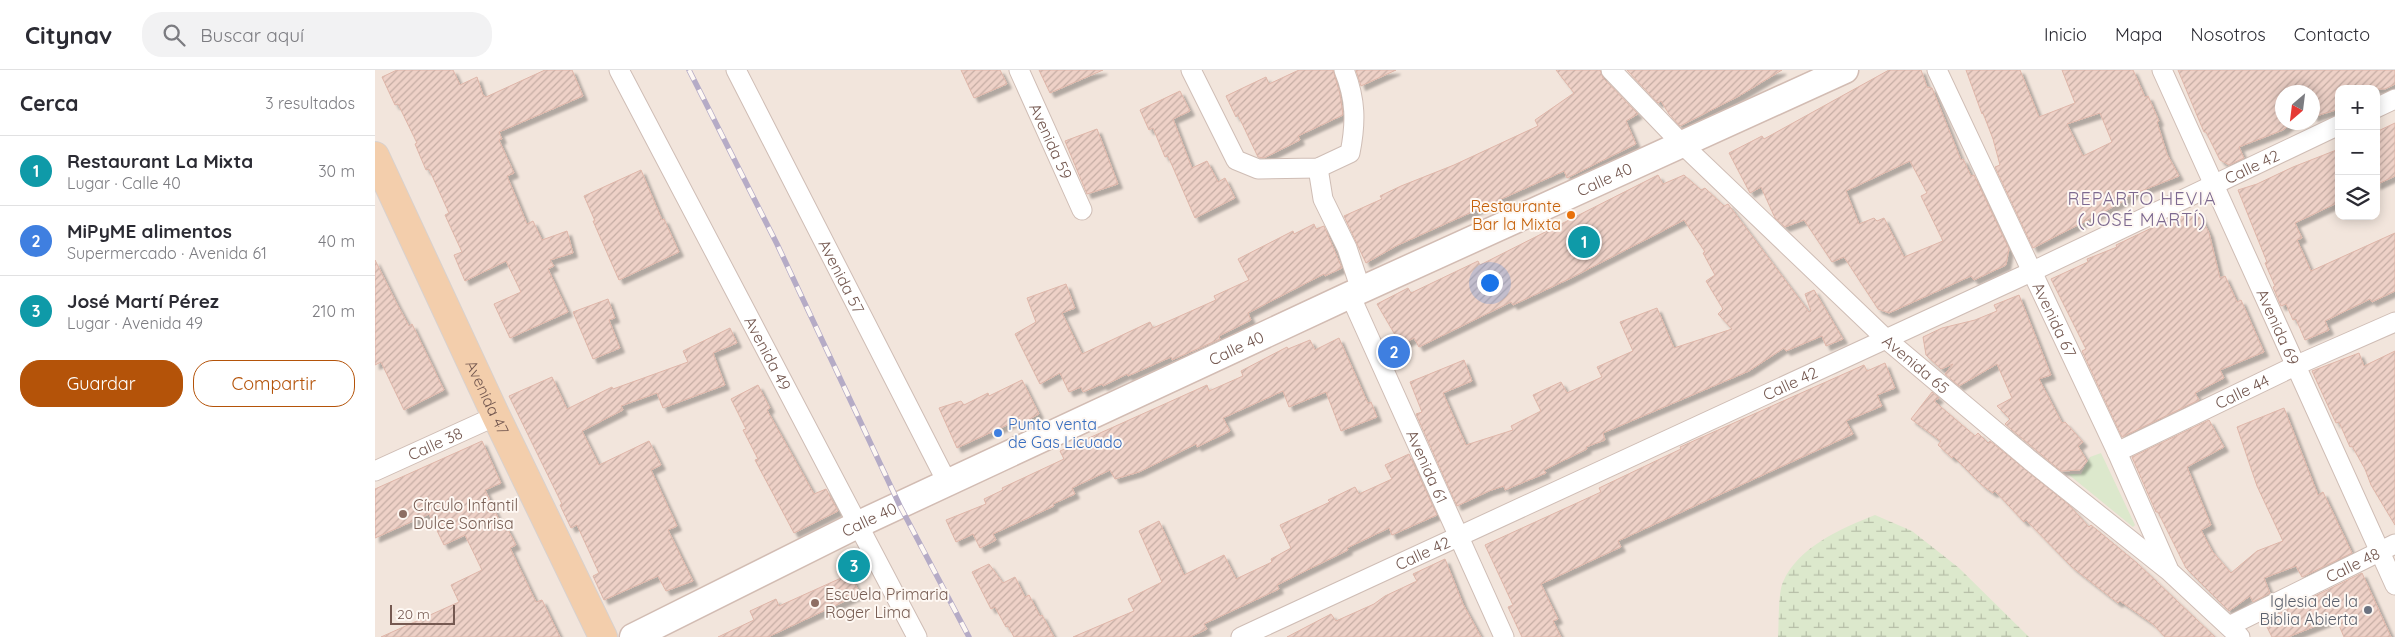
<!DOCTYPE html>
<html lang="es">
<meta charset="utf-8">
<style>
:root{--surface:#fff;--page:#f2f2f3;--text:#2b2b33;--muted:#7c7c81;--line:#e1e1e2;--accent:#b45309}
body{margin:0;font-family:Quicksand,sans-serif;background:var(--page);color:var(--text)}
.controls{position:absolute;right:15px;top:15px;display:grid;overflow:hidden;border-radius:10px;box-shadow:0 2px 12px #0003}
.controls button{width:45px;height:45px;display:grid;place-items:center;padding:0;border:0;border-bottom:1px solid var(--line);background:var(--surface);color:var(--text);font:25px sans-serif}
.compass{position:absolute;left:1900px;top:15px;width:45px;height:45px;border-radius:50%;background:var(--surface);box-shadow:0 2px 12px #0003;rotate:208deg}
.scale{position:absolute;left:15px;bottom:12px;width:65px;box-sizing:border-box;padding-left:5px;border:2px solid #755951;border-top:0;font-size:14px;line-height:18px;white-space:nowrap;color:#755951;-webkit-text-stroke:4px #fef8f3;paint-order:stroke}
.you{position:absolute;left:1114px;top:212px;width:18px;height:18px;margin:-12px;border:4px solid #fff;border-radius:50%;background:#1a73e8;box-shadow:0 0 0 8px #1a73e833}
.badge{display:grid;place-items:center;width:32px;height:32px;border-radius:50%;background:var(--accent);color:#fff;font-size:16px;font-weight:700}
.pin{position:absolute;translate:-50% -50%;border:2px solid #fff;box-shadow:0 1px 5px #0006}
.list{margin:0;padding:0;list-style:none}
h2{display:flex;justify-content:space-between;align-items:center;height:65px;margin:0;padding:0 20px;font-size:21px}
h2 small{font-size:16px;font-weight:400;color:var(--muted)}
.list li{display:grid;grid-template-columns:32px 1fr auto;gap:15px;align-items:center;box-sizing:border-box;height:70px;padding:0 20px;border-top:1px solid var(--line)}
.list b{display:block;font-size:19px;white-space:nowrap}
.list p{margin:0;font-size:16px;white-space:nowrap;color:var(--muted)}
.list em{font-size:16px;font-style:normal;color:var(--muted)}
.actions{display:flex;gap:10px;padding:15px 20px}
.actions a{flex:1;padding:11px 0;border:1px solid var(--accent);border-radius:20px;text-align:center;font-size:18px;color:var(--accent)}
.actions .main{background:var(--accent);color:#fff}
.icon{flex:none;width:28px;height:28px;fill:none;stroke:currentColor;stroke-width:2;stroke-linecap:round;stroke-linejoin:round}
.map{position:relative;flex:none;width:2020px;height:567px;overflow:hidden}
header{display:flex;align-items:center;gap:30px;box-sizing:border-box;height:70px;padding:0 25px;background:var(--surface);border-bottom:1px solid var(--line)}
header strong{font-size:24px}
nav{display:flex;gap:28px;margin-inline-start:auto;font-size:18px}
.search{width:350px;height:45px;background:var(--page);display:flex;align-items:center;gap:12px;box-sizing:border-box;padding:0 18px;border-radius:20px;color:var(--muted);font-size:19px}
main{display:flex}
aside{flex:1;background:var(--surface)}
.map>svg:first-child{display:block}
.residential{fill:#f2e5dc;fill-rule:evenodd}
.wetland{fill:url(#wetland-marsh)}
.green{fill:#dce8cc}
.building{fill:url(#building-hatch);stroke:#dfb6a9;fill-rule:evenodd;filter:url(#shadow)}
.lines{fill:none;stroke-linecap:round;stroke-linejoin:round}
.street-casing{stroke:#cfbdb5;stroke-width:21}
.secondary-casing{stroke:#d2bcb3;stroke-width:29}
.primary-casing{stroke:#d8d1ce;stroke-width:30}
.street{stroke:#fff;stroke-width:19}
.secondary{stroke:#fff;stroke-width:26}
.primary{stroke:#f3ceac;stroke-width:28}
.rail-casing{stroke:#b5abc6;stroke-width:5.5}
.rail{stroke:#fef8f3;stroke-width:4;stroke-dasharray:11;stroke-linecap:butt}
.food-dot{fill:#e8710a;stroke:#fef8f3;stroke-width:2}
.shop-dot{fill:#3f7fe0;stroke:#fef8f3;stroke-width:2}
.education-dot{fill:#8d6e63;stroke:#fef8f3;stroke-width:2}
.worship-dot{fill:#6b7280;stroke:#fef8f3;stroke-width:2}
.labels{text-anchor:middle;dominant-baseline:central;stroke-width:4;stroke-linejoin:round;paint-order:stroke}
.street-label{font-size:16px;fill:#755951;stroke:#fef8f3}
.food-label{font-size:16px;fill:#c56008;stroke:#fef8f3;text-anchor:end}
.shop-label{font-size:16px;fill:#366cbe;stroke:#fef8f3;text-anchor:start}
.education-label{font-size:16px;fill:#785e54;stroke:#fef8f3;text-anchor:start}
.worship-label{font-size:16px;fill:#5b616d;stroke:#fef8f3;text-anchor:end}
.neighbourhood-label{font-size:18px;letter-spacing:1px;fill:#7d6990;stroke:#fef8f3}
</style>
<header>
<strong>Citynav</strong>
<div class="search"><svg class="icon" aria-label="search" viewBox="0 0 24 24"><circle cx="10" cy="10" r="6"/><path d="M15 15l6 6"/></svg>Buscar aquí</div>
<nav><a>Inicio</a><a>Mapa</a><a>Nosotros</a><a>Contacto</a></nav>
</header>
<main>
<aside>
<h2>Cerca<small>3 resultados</small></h2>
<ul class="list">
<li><span class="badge" style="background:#0f9aa8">1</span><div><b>Restaurant La Mixta</b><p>Lugar · Calle 40</p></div><em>30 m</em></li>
<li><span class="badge" style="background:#3f7fe0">2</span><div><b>MiPyME alimentos</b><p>Supermercado · Avenida 61</p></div><em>40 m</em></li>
<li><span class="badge" style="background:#0f9aa8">3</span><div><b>José Martí Pérez</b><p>Lugar · Avenida 49</p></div><em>210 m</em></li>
</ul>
<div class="actions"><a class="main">Guardar</a><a>Compartir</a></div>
</aside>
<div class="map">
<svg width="2020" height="567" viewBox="0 0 2020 567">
<defs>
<pattern id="wetland-marsh" width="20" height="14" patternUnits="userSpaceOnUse" patternTransform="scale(1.25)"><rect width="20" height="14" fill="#dce8cc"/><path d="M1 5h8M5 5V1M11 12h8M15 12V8" fill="none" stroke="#b7bfa8"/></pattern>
<pattern id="building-hatch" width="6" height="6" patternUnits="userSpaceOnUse" patternTransform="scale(1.25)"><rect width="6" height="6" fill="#eed1c7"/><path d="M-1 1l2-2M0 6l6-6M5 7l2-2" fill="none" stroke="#c5ada4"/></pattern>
<filter id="shadow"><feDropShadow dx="4.5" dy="4.5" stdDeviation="1" flood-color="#0004"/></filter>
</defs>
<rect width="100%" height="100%" fill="#fbf4ed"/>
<path class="residential" d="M0 0H2020V567H0ZM1964 19H2001V146H1964ZM1908 22H1938V52H1908Z"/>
<path class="wetland" d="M1500 445 1537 461 1584 498 1654 567H1403C1404 555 1403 522 1408 512 1423 477 1467 458 1500 445Z"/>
<path class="green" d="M1726 383 1760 455 1758 457 1693 404H1706L1715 387Z"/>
<path class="building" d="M22 0H78L85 15 102 7 108 25 111 27 170 0H197L208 26 124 62 127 69 124 70 139 103 132 106 152 154 158 151 167 170 192 161 198 183 175 190 179 196 173 199 193 242 135 268 119 234 146 222 131 191 90 211 79 185 87 182 70 145 74 143 54 99 51 100 40 74 42 73 23 34 20 35 7 7Z
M586 0H625L632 14 599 28Z
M664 0H728L675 23Z
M924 0H958L965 24 968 45 923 66 925 70 889 88 883 87 863 45 861 47 851 26 891 7 894 14Z
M981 0H1021L986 16Z
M1181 0H1225L1228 8 1263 44 1251 51 1261 74 1192 108 1189 101 1023 175 991 193 969 146 1007 129 1005 126 1026 116 1079 95 1163 56 1160 50 1199 23Z
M1252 0H1407L1364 26 1305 56 1294 44 1286 31 1283 33Z
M1514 0H1546L1552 17 1557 18 1586 90 1588 89 1596 106 1599 105 1634 179 1631 195 1599 210 1596 206 1514 243 1503 239 1469 187 1457 192 1429 150 1410 157 1400 148 1386 117 1375 123 1354 83 1387 66 1389 69ZM1535 91 1552 123 1546 126 1568 171 1529 187 1509 148 1502 151 1499 148 1484 154 1471 121Z
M1591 0H1645L1664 47 1700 33 1687 0H1758L1770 27 1773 26 1784 51 1782 52 1792 84 1804 106 1751 127 1752 129 1734 139 1658 178 1620 97 1625 95 1618 69 1608 43 1607 44ZM1725 43 1737 72 1708 86 1692 54Z
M1803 0H2020V14L2010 19H1964V39L1938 47V22H1908V52H1918L1908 60 1864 77 1869 88 1854 95 1845 90 1831 62H1829Z
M805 21 815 41 798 49 817 98 832 91 843 112 850 108 860 128 820 148 793 86 790 87 778 58 774 60 765 40Z
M2020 53V106L2001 115V62Z
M722 59 743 114 712 124 690 71Z
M1964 79V132L1920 153 1927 168 1922 170 1936 201 2020 163V221L1997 232 1995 229 1950 251 1954 260 1930 270 1921 249 1918 250 1911 234 1906 236 1901 224 1898 217 1900 216 1890 193 1892 192 1863 120 1882 114 1918 97Z
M266 100 287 150 289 149 304 182 244 210 218 151H220L209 126Z
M1283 105 1288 114 1309 105 1326 120 1330 118 1349 136 1353 134 1434 242 1436 241 1430 224 1439 220 1468 269 1451 276 1447 266 1411 281 1409 278 1374 301 1228 363 1230 370 1211 377 1212 379 1169 400 1171 403 1130 420 1129 416 1114 421 1082 436 1041 344 1047 342 1035 312 1089 290 1097 311 1068 323 1091 375 1138 360 1136 356 1166 341 1158 325 1186 312 1192 323 1227 307 1222 297 1258 281 1245 252 1282 238 1299 278 1357 259 1343 244 1348 239 1331 211 1340 205 1328 183 1330 182 1309 150 1194 209 1138 235 1136 232 1044 277 1039 268 1026 275 1002 234 1033 218 1036 223 1103 191 1105 195Z
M1823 140 1834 163 1845 208 1850 206 1862 232 1866 230 1889 282 1845 300 1849 308 1820 323 1824 330 1747 367 1707 281 1711 279 1676 209 1713 192 1712 189 1742 177 1741 175 1785 154Z
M939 154 941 159 949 156 967 198 950 206 949 204 873 243 876 250 844 266 845 269 797 290 796 287 753 306 752 304 728 316 727 314 708 322 706 317 694 322 685 303 665 314 640 264 661 252 652 228 691 214 700 238 687 243 707 284 775 252 778 258 841 230 839 226 874 210 863 189 918 161 919 164Z
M0 190 22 234 34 256 37 254 69 320 29 340 6 292 0 295Z
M1644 225 1676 305 1664 309 1687 353 1690 352 1708 372 1703 376 1712 391 1705 400 1686 401 1630 354 1635 349 1622 336 1637 328 1622 294 1584 316 1570 304 1578 294 1566 299 1551 285 1548 267 1567 258 1600 250 1622 241 1619 235Z
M233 229 240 248 234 250 245 278 218 289 198 242Z
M355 258 362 273 338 283 350 315 288 338 282 323 246 336 248 340 207 361 224 395 274 371 286 395 276 400 302 456 293 460 318 511 291 521 283 506 229 530 218 506 224 503 202 455 196 458 185 435 187 434 134 326 177 307 192 339 237 317 238 319 313 292 308 281Z
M964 268 991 329 993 333 996 332 1002 347 966 361 951 322 914 337 908 321 848 348 855 361 822 377 821 374 764 402 740 409 735 400 697 418 700 424 678 434 679 436 618 464 621 470 605 478 598 464 581 472 571 450 611 434 609 429 628 420 627 418 689 389 685 381 832 315 834 321 868 306 866 301 912 277 913 279 935 270 940 280Z
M2020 281V455L1996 415 1990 399 1977 376 1975 377 1964 352 1961 353 1937 301 1984 283 1989 296Z
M1510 293 1520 318 1502 325 1507 336 1471 351 1478 364 1243 471 1246 477 1166 514 1183 549 1178 551 1186 567H1147L1133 537 1138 535 1110 475 1226 422 1224 418 1306 379 1305 377 1489 295 1492 301Z
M647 310 664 344 647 353 645 349 582 378 564 338 586 331 589 335 613 323 614 326Z
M383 315 395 338 392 340 439 424 451 419 463 441 419 463 380 390 383 389 368 360 371 359 356 329Z
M1557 322 1564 328 1559 331 1600 366 1603 363 1613 373 1615 371 1694 435 1714 457 1716 455 1762 493 1840 567H1790L1778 554 1745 531 1743 533 1697 497 1651 450 1649 452 1620 421 1618 423 1607 415 1578 386 1577 388 1563 375 1566 371 1536 349Z
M1909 338 1943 425 1948 422 1977 483 1927 507 1921 496 1889 508 1895 523 1878 532 1875 526 1854 541 1811 498 1783 442H1781L1757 387 1834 350 1849 377 1812 397 1836 455 1826 460 1837 481 1856 503 1882 481 1908 471 1882 416 1862 357Z
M107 371 126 413 110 420 126 454 129 452 141 475 135 478 161 532 167 530 185 567H6L84 532 76 515 107 500 90 465 69 475 54 444 0 468V419Z
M1034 384 1062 445 1017 465 1014 458 972 478 973 480 902 515 904 519 829 554 832 559 815 567H698L759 541 753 529 787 512 764 461 784 451 809 505 849 485 861 509 897 492 896 489 916 478 905 455 955 432 953 430 980 417 984 424 1017 409 1010 395Z
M1070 489 1088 534 1106 567H912L956 544 961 551 999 534 1010 526 1042 511 1038 504Z
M614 494 628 513 640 507 650 527 654 525 665 546 667 545 679 567H639L633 556 631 557 620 537 616 539 597 502Z
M1987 503 2016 567H1969L1961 548 1913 567H1897L1889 551Z
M475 504 485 524 393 567H343L379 550 375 541 401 529 404 536Z"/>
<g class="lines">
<g class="street-casing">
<g id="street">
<path id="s1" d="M244 0 542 567"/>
<path id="s2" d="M361 0 573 414"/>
<path id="s3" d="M644 0 707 140"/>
<path d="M816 0 861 90 883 99 943 98 975 83C981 53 981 29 969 0"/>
<path id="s4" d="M1236 0 1308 75 1511 269 1656 391 1794 501 1865 567"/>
<path id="s5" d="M1562 0 1742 382 1793 498"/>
<path id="s6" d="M1787 0 2020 515"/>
<path d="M2001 38 2020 29"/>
<path d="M943 98 948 129 972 178 986 220"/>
<path id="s7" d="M975 225 1129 567"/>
<path id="s8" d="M1742 382 1922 295 2020 252"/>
<path id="s9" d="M0 401 121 346"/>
<path id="s10" d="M1854 556 2020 474"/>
<path id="s11" d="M866 567 1656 202 1964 55"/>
</g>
</g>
<g class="secondary-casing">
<g id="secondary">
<path id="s12" d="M258 567 484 454 975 225 1470 0"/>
</g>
</g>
<g class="primary-casing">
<g id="primary">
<path id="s13" d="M0 86 121 346 228 567"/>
</g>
</g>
<use href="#street" class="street"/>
<use href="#secondary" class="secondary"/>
<use href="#primary" class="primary"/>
<g class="rail-casing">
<path id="rail" d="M314 0 402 174 525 436 594 567"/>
</g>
<use href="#rail" class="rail"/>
</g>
<circle class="food-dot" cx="1196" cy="145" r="5"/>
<circle class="shop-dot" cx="623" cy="363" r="5"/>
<g class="education-dot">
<circle cx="28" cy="444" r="5"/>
<circle cx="440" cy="533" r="5"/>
</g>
<circle class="worship-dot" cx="1993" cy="540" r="5"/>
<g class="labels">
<g class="street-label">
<text stroke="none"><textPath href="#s3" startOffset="78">Avenida 59</textPath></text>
<text stroke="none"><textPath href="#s11" startOffset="1115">Calle 42</textPath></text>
<text stroke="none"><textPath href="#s12" startOffset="1074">Calle 40</textPath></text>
<text stroke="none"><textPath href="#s2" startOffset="232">Avenida 57</textPath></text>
<text stroke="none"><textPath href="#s5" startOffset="276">Avenida 67</textPath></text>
<text stroke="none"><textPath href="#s6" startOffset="282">Avenida 69</textPath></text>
<text stroke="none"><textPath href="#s12" startOffset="669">Calle 40</textPath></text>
<text stroke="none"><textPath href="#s1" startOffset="320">Avenida 49</textPath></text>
<text stroke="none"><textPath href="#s4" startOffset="424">Avenida 65</textPath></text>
<text stroke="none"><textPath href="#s11" startOffset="605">Calle 42</textPath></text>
<text stroke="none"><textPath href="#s8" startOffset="139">Calle 44</textPath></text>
<text stroke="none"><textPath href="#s13" startOffset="266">Avenida 47</textPath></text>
<text stroke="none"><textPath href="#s9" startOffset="66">Calle 38</textPath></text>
<text stroke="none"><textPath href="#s7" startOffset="188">Avenida 61</textPath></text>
<text stroke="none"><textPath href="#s12" startOffset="264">Calle 40</textPath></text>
<text stroke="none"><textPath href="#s11" startOffset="200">Calle 42</textPath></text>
<text stroke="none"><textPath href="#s10" startOffset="138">Calle 48</textPath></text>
</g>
<g class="food-label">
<text x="1186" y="136">Restaurante<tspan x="1186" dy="18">Bar la Mixta</tspan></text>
</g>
<g class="shop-label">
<text x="633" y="354">Punto venta<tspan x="633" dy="18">de Gas Licuado</tspan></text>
</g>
<g class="education-label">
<text x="38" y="435">Círculo Infantil<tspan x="38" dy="18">Dulce Sonrisa</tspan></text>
<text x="450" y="524">Escuela Primaria<tspan x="450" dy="18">Roger Lima</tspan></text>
</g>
<g class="worship-label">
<text x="1983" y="531">Iglesia de la<tspan x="1983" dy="18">Biblia Abierta</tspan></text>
</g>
<g class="neighbourhood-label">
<text x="1767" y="128">REPARTO HEVIA<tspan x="1767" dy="21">(JOSÉ MARTÍ)</tspan></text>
</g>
</g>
</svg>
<div class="controls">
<button>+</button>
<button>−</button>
<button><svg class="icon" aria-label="layers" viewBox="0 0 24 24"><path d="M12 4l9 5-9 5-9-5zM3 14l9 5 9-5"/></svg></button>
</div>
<svg class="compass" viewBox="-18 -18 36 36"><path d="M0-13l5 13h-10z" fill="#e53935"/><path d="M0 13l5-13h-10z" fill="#7c7c81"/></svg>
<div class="scale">20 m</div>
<div class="you"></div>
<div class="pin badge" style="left:1209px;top:172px;background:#0f9aa8">1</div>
<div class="pin badge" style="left:1019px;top:282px;background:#3f7fe0">2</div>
<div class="pin badge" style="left:479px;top:496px;background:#0f9aa8">3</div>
</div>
</main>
